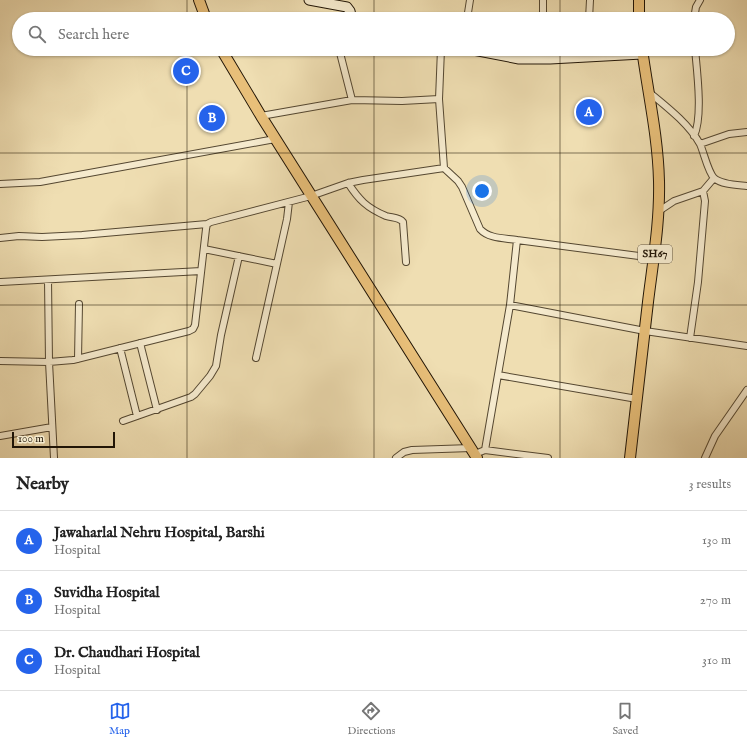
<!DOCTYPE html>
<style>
:root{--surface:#fff;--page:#f6f6f6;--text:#222;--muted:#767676;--line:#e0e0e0;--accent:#2563eb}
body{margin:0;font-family:"IM FELL English",serif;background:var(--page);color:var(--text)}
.scale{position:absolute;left:12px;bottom:10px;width:103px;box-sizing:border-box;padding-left:4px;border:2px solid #211506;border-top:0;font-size:11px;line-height:14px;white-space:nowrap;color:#211506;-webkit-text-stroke:3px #f5eacd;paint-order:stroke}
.you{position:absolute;left:482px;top:191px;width:14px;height:14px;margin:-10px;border:3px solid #fff;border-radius:50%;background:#1a73e8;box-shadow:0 0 0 6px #1a73e833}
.badge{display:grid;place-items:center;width:26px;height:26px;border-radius:50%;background:var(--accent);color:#fff;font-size:13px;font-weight:700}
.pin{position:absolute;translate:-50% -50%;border:2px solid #fff;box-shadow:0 1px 4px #0006}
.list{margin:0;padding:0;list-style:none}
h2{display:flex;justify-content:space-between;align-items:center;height:52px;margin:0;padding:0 16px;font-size:17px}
h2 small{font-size:13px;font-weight:400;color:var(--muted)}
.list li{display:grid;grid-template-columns:26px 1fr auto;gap:12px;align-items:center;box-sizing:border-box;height:60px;padding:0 16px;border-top:1px solid var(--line)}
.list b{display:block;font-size:15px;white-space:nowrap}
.list p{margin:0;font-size:13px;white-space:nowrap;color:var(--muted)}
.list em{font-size:13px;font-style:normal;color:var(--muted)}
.icon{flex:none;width:22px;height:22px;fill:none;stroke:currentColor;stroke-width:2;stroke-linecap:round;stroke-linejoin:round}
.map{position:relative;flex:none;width:747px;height:458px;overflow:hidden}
.search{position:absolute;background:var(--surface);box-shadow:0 1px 3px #0004;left:12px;right:12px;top:12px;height:44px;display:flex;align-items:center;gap:10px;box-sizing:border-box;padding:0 14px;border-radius:22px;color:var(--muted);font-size:15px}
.sheet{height:232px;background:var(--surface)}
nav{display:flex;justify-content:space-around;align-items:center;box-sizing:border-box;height:56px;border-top:1px solid var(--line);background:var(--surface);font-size:11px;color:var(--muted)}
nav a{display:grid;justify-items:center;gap:2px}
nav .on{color:var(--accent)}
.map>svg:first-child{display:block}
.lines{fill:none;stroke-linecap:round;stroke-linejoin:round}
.street-casing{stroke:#544731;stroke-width:8}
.secondary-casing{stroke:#211506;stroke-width:11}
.primary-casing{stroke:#211506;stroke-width:12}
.street{stroke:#f5eacd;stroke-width:6}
.secondary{stroke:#f5eacd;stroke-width:9}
.primary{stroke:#e8bf79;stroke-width:10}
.grid{fill:none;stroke:#211506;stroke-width:1;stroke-opacity:0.55}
.labels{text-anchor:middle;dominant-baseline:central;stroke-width:3;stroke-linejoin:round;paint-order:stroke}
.shield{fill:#f5eacd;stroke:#615542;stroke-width:1}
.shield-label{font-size:11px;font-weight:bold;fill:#211506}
</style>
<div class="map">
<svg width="747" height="458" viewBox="0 0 747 458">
<rect width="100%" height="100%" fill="#efdeb2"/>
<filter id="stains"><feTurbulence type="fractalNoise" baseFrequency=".005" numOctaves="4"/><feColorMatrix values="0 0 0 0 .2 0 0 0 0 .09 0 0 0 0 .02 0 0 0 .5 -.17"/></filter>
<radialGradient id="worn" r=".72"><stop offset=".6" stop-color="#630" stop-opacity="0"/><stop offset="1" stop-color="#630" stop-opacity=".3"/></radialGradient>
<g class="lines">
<g class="street-casing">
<path id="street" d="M467 19 470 0
M543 19V0
M589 19 590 0
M694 19 696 7 700 0
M339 49 352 100
M441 49 439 99 444 168 458 181 462 187 480 229C489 239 505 238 517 240
M650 93C667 107 689 124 700 144 704 153 708 172 714 178 722 185 738 185 747 186
M261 116 352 100 402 101 439 99
M694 136C703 117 697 71 695 49
M700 144 729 134 747 132
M348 183C359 200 367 208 386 216 392 218 399 217 403 222L406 262
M0 184 40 182 275 139
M659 211 674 201 703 191 714 178
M0 238 19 236 42 237 82 235 207 224
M204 249 277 264
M48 280 49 362 54 458
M1 282 201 271
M510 305 517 240 654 258
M690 338 698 282 705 201 703 191
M140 343 157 410
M120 348 137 416
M256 358 287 219 289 202
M78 359 79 304
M0 361 49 362 73 360 189 331 193 329 195 325 206 229 207 224 211 222 311 196 348 183 363 180 444 168
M498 375 637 399
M123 421 191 397 195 394 210 376 216 366 221 335 239 256
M0 436 52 427
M485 450 548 458
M475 454 485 450 510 305 645 331 747 346
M396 458 404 452 412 450 471 448
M705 458 715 436 747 390"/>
</g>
<g class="secondary-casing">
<path id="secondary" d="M309 0 347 7 350 11 352 19
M468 49 519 59H550L642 54"/>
</g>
<g class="primary-casing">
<path id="primary" d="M199 0 206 19
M639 19V0
M221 49 261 116 477 458
M630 458C636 406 642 354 648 302 653 261 660 222 659 181 658 137 648 93 642 49"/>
</g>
<use href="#street" class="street"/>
<use href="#secondary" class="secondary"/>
<use href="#primary" class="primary"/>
</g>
<path class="grid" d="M187 0V19M374 0V19M560 0V19M187 49V458M374 49V458M560 49V458M0 153H747M0 305H747"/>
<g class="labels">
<rect class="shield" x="638" y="245" width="34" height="18" rx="3"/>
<g class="shield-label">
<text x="655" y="254">SH67</text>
</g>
</g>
<rect width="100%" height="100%" filter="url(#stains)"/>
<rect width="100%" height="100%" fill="url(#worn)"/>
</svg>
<div class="scale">100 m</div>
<div class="you"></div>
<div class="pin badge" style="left:589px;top:112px">A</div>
<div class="pin badge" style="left:212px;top:118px">B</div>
<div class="pin badge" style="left:186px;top:71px">C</div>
<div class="search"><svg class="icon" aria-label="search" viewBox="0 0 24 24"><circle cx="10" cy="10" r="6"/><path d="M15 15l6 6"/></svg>Search here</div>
</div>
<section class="sheet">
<h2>Nearby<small>3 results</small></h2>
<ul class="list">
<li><span class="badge">A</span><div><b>Jawaharlal Nehru Hospital, Barshi</b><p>Hospital</p></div><em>130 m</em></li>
<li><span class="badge">B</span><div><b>Suvidha Hospital</b><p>Hospital</p></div><em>270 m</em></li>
<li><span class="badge">C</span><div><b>Dr. Chaudhari Hospital</b><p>Hospital</p></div><em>310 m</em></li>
</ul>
</section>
<nav>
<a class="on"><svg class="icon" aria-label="map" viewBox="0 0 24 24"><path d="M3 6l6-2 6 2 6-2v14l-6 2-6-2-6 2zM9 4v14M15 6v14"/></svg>Map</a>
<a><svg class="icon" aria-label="directions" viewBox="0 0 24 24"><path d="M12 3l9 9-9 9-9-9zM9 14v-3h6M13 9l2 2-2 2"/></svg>Directions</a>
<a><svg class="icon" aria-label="saved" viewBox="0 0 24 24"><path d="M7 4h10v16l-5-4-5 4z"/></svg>Saved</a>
</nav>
